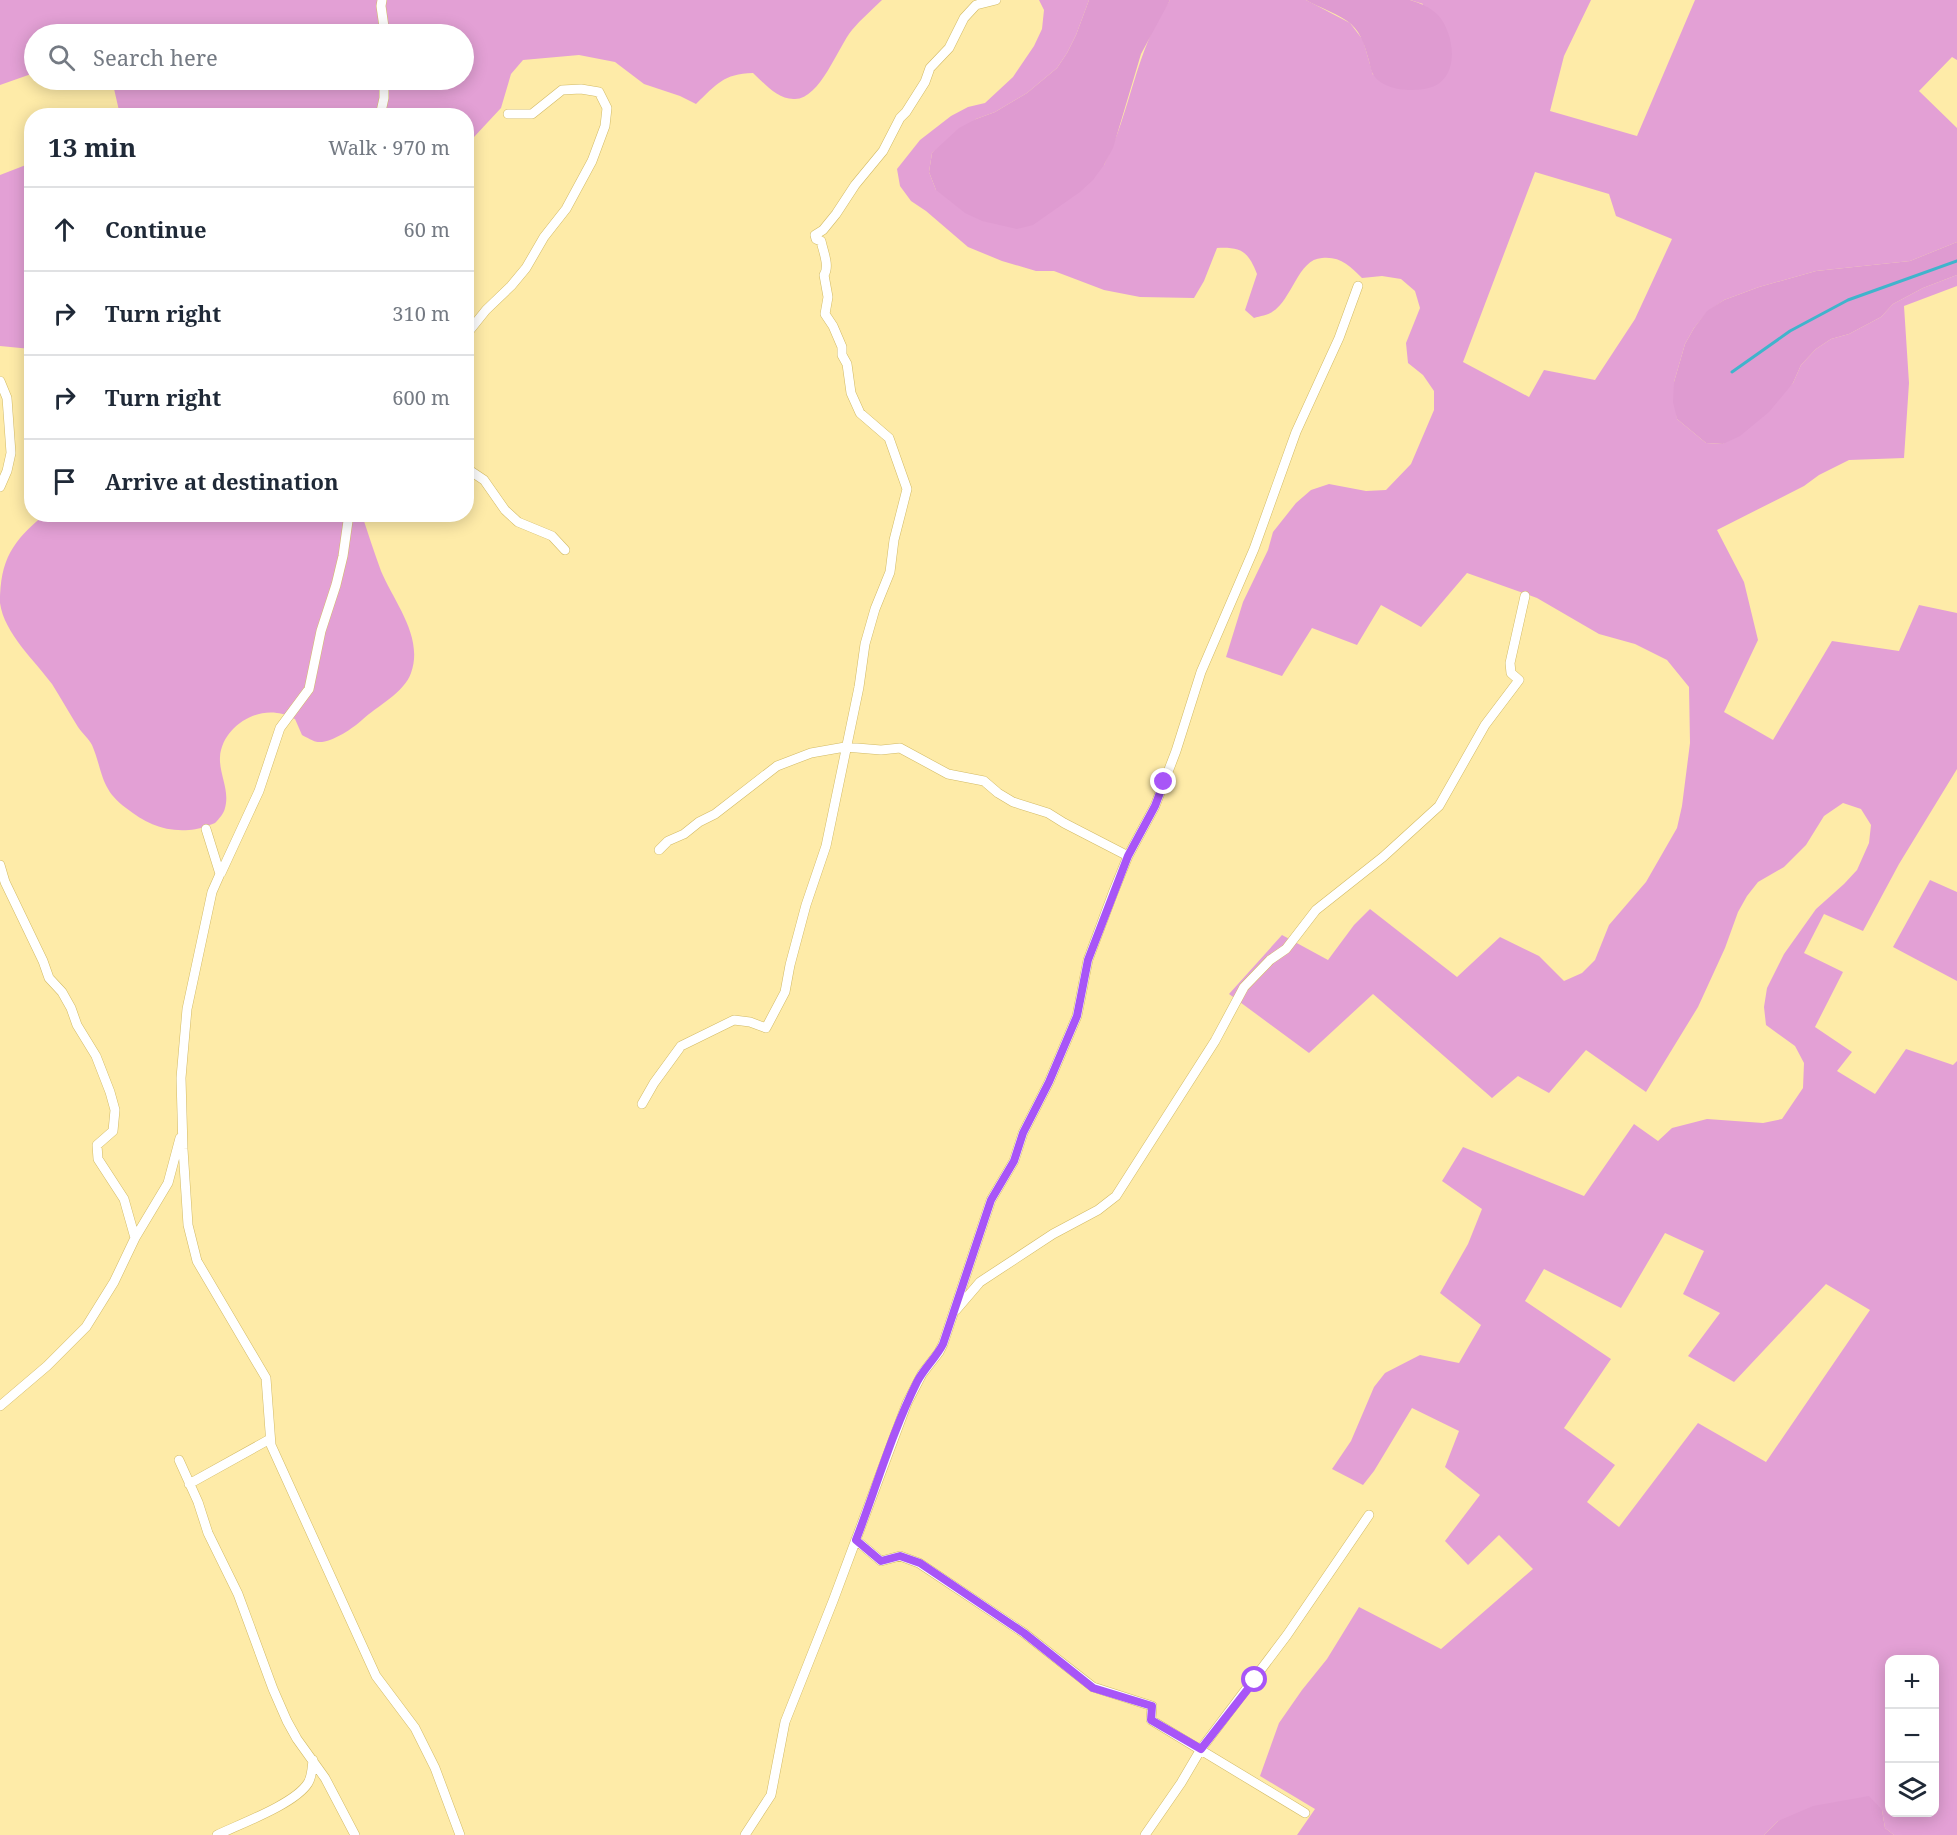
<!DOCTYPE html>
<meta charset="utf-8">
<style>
:root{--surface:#fff;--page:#f6f6f7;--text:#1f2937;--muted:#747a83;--line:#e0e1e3}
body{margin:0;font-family:"Noto Serif",serif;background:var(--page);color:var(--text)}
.controls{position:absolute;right:18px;bottom:18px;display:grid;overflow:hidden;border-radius:12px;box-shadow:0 3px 15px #0003}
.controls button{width:54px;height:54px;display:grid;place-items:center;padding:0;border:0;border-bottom:2px solid var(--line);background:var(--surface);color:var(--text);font:30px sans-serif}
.stop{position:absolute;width:18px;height:18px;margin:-14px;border:4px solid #a855f7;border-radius:50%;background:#fff}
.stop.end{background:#a855f7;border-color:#fff;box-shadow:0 2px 6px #0008}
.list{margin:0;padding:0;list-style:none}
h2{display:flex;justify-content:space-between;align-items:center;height:78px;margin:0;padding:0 24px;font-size:26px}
h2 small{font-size:20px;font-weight:400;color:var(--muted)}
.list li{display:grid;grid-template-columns:39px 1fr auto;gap:18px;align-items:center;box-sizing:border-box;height:84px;padding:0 24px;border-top:2px solid var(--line)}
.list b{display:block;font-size:22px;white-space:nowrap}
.list em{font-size:20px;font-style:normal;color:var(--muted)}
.icon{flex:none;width:33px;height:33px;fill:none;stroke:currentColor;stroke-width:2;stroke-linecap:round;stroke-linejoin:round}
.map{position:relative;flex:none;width:1957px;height:1835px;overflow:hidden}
.search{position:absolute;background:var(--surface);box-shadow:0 3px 15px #0003;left:24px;top:24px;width:450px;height:66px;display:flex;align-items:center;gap:15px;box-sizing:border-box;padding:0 21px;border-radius:33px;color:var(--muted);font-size:22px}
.panel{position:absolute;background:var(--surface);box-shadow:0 3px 15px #0003;left:24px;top:108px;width:450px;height:414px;border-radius:24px}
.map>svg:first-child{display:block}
.green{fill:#e3a0d5;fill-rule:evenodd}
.forest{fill:#df9bd1}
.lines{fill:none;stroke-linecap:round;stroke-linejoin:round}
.stream{stroke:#40b4cc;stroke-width:3}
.street-casing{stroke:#d2ba64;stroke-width:10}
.street{stroke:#fff;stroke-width:9}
.route{stroke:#a855f7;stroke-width:8}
</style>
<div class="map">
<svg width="1957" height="1835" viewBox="0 0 1957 1835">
<rect width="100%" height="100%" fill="#feeba8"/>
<path class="green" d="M0 0H882C872 10 861 19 852 30 838 47 820 99 795 99 778 100 765 84 753 73 723 74 717 84 696 104L680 96 644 84 615 62 579 55 523 60 511 74 501 108 474 137 467 136 466 116 120 115 112 80H464V34H34V73L0 85Z
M1039 0H1089L1076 35 1067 53 1057 68 1027 93 995 112 976 119 932 153 929 172 936 190 1104 165C1131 112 1135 50 1170 0H1306L1350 23 1363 40 1373 75 1423 4 1410 0H1591L1564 56 1550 111 1637 136 1695 0H1957V60L1952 57 1919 91 1957 128V242L1910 261 1816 271 1759 287 1724 300 1707 312 1694 328 1685 344 1674 382 1677 419 1706 443 1723 444 1793 383 1801 365 1816 349 1831 339 1849 334 1881 317 1893 304 1923 288 1957 275V286L1904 306 1909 383 1904 458 1849 460 1819 475 1804 486 1717 530 1744 582 1758 640 1724 712 1773 740 1832 641 1899 651 1919 605 1957 613V769L1899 864 1863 931 1824 914 1804 953 1843 972 1815 1027 1852 1052 1837 1071 1875 1094 1906 1049 1953 1065 1957 1061V1835H1894L1885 1828 1882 1810 1778 1821 1764 1835H1297L1315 1809 1260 1776 1279 1723 1302 1690 1327 1659 1359 1607 1441 1649 1533 1569 1499 1535 1468 1565 1445 1541 1480 1495 1445 1467 1459 1431 1412 1408 1374 1471 1363 1485 1332 1469 1351 1441 1374 1387 1385 1373 1420 1355 1459 1363 1481 1325 1440 1293 1468 1244 1482 1209 1442 1181 1463 1147 1584 1196 1634 1124 1658 1141 1672 1128 1707 1119 1763 1123 1782 1119 1803 1088 1804 1063 1795 1046 1766 1025 1764 1007 1767 988 1784 954 1816 909 1844 884 1857 870 1869 843 1871 825 1861 809 1843 803 1824 816 1806 845 1784 867 1758 882 1747 896 1738 912 1725 948 1698 1007 1646 1092 1586 1050 1549 1093 1518 1076 1492 1098 1373 994 1309 1053 1229 994 1282 935 1328 960 1354 925 1370 909 1457 977 1500 937 1539 956 1564 981 1582 973 1595 960 1609 925 1646 882 1677 828 1682 806 1690 743 1689 687 1667 660 1635 644 1599 634 1537 598 1467 573 1421 627 1381 605 1357 645 1312 628 1282 676 1226 657 1243 602 1268 550 1273 532 1296 503 1311 490 1329 484 1366 491 1386 490 1411 464 1434 410V391L1423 375 1408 363 1406 343 1420 308 1415 291 1401 279 1382 276 1362 278C1350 266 1340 256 1322 258 1298 259 1292 300 1272 312 1268 315 1260 316 1254 318L1245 310 1257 274C1248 251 1241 247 1217 248L1204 281 1194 298 1140 297 1104 290 1054 271H1036L1002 261 968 247 926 211 911 201 900 186 897 169 920 140 951 116 968 107 985 103 1013 77 1034 46 1042 29 1044 10ZM1535 172 1609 194 1616 216 1672 239 1635 319 1595 380 1544 370 1529 397 1463 362ZM1665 1233 1704 1251 1683 1294 1720 1313 1688 1356 1734 1382 1826 1284 1870 1310 1766 1462 1698 1423 1619 1527 1587 1502 1615 1465 1564 1428 1611 1359 1525 1301 1544 1269 1621 1308ZM1890 1660H1934V1812H1890Z
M31 163H32L31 349 0 346V175Z
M44 515H362C368 533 374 552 381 571 394 602 424 637 411 673 404 693 377 706 362 720 353 728 332 743 318 742 314 742 306 737 302 735L295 719C289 717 283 713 277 713 251 709 222 730 220 757 219 774 230 790 225 808 224 813 219 819 215 823 207 826 197 830 189 830 164 832 145 823 126 808 100 789 103 771 92 745 89 739 82 733 78 727 69 713 61 698 52 684 35 661 4 633 0 603 0 559 13 541 44 515Z
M1930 880 1957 892V981L1893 947Z"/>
<path class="forest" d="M1089 0H1170L1141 54 1113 148 1104 165 1093 180 1080 192 1033 225 1017 229 982 221 965 213 936 190 929 172 932 153 959 128 976 119 995 112 1027 93 1057 68 1067 53 1076 35Z
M1306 0H1410C1420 3 1430 7 1438 15 1455 34 1460 77 1432 87 1416 93 1382 91 1373 74 1371 71 1370 65 1369 61 1365 47 1362 34 1351 24 1341 15 1318 7 1306 0Z
M1957 242V275L1923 288 1893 304 1881 317 1849 334 1831 339 1816 349 1801 365 1793 383 1769 412 1740 436 1723 444 1706 443 1677 419 1673 402 1674 382 1685 344 1694 328 1707 311 1724 300 1759 287 1816 271 1910 261Z
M1869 1796 1882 1810 1885 1828 1894 1835H1764L1778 1821 1813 1806Z"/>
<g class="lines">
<path class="stream" d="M1732 372 1790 331 1848 300 1957 261"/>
<g class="street-casing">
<path id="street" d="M382 0 381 6 385 34
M380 116 384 98V80
M466 335 486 310 511 286 526 268 544 237 566 209 592 161 605 126 607 108 599 92 581 89 562 90 532 114H508
M0 381 7 398 11 453 7 471 0 487
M466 468 484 480 505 510 518 522 552 536 565 550
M206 829 220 874 212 892 187 1009 181 1078 183 1149 188 1225 197 1261 266 1378 271 1445 376 1676 415 1728 435 1768 460 1835
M659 850 668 841 684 834 699 822 715 814 777 766 811 753 845 747 881 750 900 748 948 774 984 781 998 793 1013 802 1048 813 1064 823 1128 856
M0 865 5 882 43 961 49 978 62 992 71 1008 77 1025 96 1056 110 1092 115 1110 113 1131 97 1145 98 1159 124 1199 135 1238
M221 873 259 791 280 728 309 689 321 631 336 585 343 556 349 514
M642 1104 654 1083 681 1046 734 1020 750 1022 766 1028 785 992 790 965 806 905 826 846 859 687 865 644 875 609 890 572 894 540 907 489 889 438 860 413 851 393 847 364 842 355V347L833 326 825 314 828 297 824 275C830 266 823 251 821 241L816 239 815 235 823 230 836 214 855 185 883 151 900 118 906 112 925 82 930 68 949 48 964 18 976 5 996 0
M956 1310 980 1282 1053 1234 1098 1210 1116 1196 1215 1041 1244 987 1270 960 1286 949 1316 910 1383 857 1439 806 1485 725 1519 680 1511 673 1510 663 1525 596
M0 1406 47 1366 86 1327 114 1282 135 1238 168 1183 180 1138
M179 1460 198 1502 208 1533 238 1594 273 1689 287 1721 297 1739 325 1778 355 1835
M189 1484 270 1439
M856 1540 881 1561 900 1556 919 1563 1024 1633 1093 1687 1152 1706 1151 1720 1305 1813
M217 1835C240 1824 295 1804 308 1783 312 1777 312 1768 313 1760
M745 1835 771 1795 785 1722 833 1601 907 1403 922 1374 939 1352 943 1344 991 1200 1014 1161 1023 1133 1049 1082 1077 1016 1088 960 1113 893 1128 856 1155 806 1176 751 1201 672 1254 549 1296 432 1339 338 1358 286
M1145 1835 1181 1783 1201 1749 1287 1635 1369 1515"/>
</g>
<use href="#street" class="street"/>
</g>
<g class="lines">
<path class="route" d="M1164 782 1155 806 1128 856 1088 960 1077 1016 1049 1082 1023 1133 1014 1161 991 1200 943 1344C936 1358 924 1368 917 1382 892 1432 876 1488 856 1540L881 1561 900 1556 920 1563 1024 1633 1093 1688 1152 1706 1151 1720 1201 1749 1255 1680"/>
</g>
</svg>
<div class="controls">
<button>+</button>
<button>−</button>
<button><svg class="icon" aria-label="layers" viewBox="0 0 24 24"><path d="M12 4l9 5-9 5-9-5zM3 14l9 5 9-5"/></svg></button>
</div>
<div class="stop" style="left:1255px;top:1680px"></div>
<div class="stop end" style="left:1164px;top:782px"></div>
<div class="search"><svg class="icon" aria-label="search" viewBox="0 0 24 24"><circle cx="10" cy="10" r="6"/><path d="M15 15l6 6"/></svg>Search here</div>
<section class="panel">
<h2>13 min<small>Walk · 970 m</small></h2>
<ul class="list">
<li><svg class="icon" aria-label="ahead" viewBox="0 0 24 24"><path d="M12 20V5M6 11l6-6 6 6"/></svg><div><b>Continue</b></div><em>60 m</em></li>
<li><svg class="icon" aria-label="right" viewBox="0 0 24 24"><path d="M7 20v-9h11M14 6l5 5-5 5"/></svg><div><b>Turn right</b></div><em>310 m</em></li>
<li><svg class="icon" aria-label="right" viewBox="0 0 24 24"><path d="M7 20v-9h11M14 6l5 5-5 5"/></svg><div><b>Turn right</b></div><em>600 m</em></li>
<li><svg class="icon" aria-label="arrive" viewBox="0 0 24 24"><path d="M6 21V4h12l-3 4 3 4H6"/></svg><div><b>Arrive at destination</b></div></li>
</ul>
</section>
</div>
